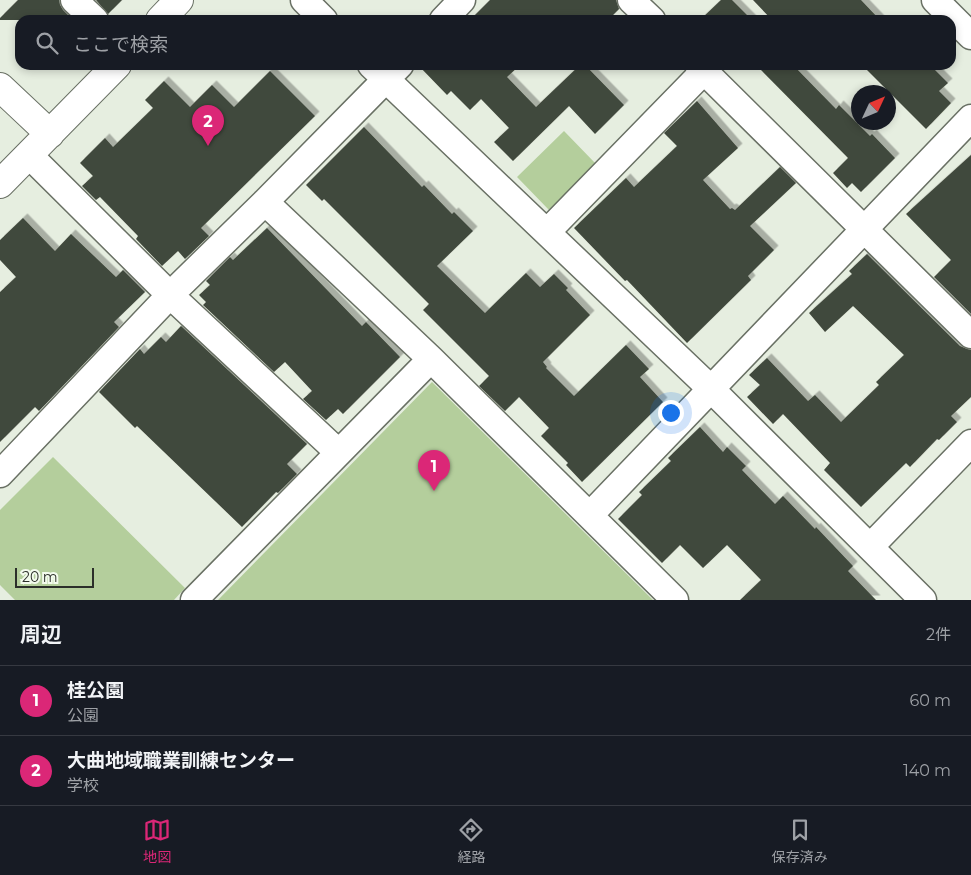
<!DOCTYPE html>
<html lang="ja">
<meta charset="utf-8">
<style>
:root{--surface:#171b24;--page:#20242c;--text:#f1f3f6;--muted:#9ea1a6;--line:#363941;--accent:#db2777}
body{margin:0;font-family:Montserrat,"Noto Sans JP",sans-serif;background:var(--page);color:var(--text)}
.compass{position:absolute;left:851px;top:85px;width:45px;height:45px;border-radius:50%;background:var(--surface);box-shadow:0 2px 8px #0003;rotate:46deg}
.scale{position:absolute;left:15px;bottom:12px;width:79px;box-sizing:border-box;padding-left:5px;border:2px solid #2c2f2a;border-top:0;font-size:14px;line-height:18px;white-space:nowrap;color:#2c2f2a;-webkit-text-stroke:4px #f3fbed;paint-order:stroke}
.you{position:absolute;left:670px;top:412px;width:18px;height:18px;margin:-12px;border:4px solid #fff;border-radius:50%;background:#1a73e8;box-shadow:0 0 0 8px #1a73e833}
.badge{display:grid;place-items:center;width:32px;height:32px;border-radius:50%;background:var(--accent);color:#fff;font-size:16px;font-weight:700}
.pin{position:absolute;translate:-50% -41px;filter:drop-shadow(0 1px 2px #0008)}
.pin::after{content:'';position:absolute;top:26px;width:18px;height:15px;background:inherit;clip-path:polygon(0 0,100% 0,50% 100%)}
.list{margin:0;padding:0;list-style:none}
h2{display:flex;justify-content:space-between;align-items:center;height:65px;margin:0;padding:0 20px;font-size:21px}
h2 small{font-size:16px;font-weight:400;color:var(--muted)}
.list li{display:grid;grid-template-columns:32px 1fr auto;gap:15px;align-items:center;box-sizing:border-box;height:70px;padding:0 20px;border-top:1px solid var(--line)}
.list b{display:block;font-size:19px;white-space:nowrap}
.list p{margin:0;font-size:16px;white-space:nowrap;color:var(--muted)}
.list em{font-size:16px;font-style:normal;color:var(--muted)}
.icon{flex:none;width:28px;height:28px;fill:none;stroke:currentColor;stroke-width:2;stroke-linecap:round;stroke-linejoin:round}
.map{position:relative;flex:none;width:971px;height:600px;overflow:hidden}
.search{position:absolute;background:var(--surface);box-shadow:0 2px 8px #0003;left:15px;right:15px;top:15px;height:55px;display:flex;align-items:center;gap:12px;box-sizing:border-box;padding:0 18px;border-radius:15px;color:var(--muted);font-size:19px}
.sheet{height:205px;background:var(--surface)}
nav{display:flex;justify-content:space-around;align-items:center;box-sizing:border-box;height:70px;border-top:1px solid var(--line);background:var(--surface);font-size:14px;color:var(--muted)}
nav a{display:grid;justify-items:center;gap:2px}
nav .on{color:var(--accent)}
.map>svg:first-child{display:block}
.green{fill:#b4ce9c}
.building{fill:#41483c;filter:url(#shadow)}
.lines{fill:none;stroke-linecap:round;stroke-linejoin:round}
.street-casing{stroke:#697064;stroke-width:29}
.secondary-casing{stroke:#697064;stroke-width:30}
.street{stroke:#fff;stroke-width:26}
.secondary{stroke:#fff;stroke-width:28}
</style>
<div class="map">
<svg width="971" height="600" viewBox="0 0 971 600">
<defs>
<filter id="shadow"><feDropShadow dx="4.5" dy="-4.5" stdDeviation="0" flood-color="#0004"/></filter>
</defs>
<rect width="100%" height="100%" fill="#e6eee0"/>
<path class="green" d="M564 131 596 164 549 210 517 177Z
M432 382 653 600H218Z
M53 457 185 588 174 600H15L0 585V510Z"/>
<path class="building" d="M18 0H59L60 5 63 10 73 20H0V18Z
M96 0H122L108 14Z
M490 0H616L619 9 608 20H470Z
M721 0H732L752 20H700Z
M753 0H861L880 20H772Z
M418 65H520L507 77 536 107 580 65H585L624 105 595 134 569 106 513 161 494 142 509 128 481 99 470 110 451 91 447 95Z
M756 65H793L836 109 839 105 870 136 872 134 895 158 861 192 852 183 847 188 833 173 848 158Z
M862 65H930L948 83 939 91 951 103 926 129Z
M270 71 315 116 201 228 209 236 185 259 178 251 162 266 136 239 138 236 100 197 96 200 82 186 93 176 80 163 105 138 113 147 153 108 145 100 164 81 190 107 212 85 234 107Z
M697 101 738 148 703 180 730 209 732 208 735 210 780 167 796 183 750 226 774 250 748 276 751 280 687 343 627 280 625 281 574 228 626 178 634 187 677 146 664 133Z
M364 127 422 187 424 185 452 214 454 212 473 231 437 266 485 313 526 273 540 287 554 274 568 288 566 290 590 315 543 362 547 367 546 368 574 396 626 345 649 369 640 377 663 402 582 482 566 465 568 463 541 436 549 428 519 397 505 411 479 386 489 376 423 310 429 304 324 199 322 201 306 185Z
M971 155V314L934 277 951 260 906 214Z
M23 218 55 251 71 234 116 277 123 270 145 292 114 322 119 327 39 411 35 407 0 442V292L16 277 0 260V240Z
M267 228 362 326 366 322 400 357 343 414 338 409 326 420 303 399 312 391 285 362 274 372 203 305 206 302 199 295 210 285 206 281 230 257 233 260Z
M867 254 960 346 967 349 971 350V397L951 416 957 422 939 440 937 439 910 467 906 463 861 507 824 470 830 463 783 414 773 424 747 397 760 385 749 375 767 358 808 401 815 395 841 422 879 385 876 382 904 355 853 306 825 332 809 313 852 274 849 271Z
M181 326 307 444 287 464 297 474 278 493 276 492 242 527 137 426 135 428 99 392 140 349 144 354 161 337 166 342Z
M700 427 723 452 727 447 746 466 742 470 775 504 783 496 815 529 816 527 853 566 848 571 876 600H740L761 580 727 545 703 568 680 545 662 563 618 519 642 495 639 492 671 461 668 458Z"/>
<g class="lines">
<g class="street-casing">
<path id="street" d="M74 0 95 20
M304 0 324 20
M631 0 652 20
M935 0 971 36
M443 20 462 0
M371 65 710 388 923 600
M698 65 971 335
M29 155 170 295 338 452
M265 202 431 359 675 600
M547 232 704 71
M0 474 170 295 265 202 400 65
M590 515 971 118
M870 547 971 443
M194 600 431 359"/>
</g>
<g class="secondary-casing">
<path id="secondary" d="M160 20 179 0
M0 87 50 134
M0 184 117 65"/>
</g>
<use href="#street" class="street"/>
<use href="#secondary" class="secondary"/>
</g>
</svg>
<svg class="compass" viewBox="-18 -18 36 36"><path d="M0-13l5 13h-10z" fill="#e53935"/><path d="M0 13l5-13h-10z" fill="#9ea1a6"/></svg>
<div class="scale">20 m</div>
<div class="you"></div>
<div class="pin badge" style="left:434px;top:491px">1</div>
<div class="pin badge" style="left:208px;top:146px">2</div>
<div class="search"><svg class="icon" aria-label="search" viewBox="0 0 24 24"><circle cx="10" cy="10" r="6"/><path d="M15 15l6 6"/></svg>ここで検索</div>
</div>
<section class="sheet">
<h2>周辺<small>2件</small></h2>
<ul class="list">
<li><span class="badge">1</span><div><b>桂公園</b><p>公園</p></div><em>60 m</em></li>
<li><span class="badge">2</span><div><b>大曲地域職業訓練センター</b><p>学校</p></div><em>140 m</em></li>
</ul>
</section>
<nav>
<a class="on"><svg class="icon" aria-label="map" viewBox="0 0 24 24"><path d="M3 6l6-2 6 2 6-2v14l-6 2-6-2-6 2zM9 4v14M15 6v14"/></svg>地図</a>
<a><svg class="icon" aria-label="directions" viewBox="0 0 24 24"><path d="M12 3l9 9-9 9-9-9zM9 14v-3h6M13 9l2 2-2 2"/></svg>経路</a>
<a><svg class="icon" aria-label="saved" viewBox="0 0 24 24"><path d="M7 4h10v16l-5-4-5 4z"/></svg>保存済み</a>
</nav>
